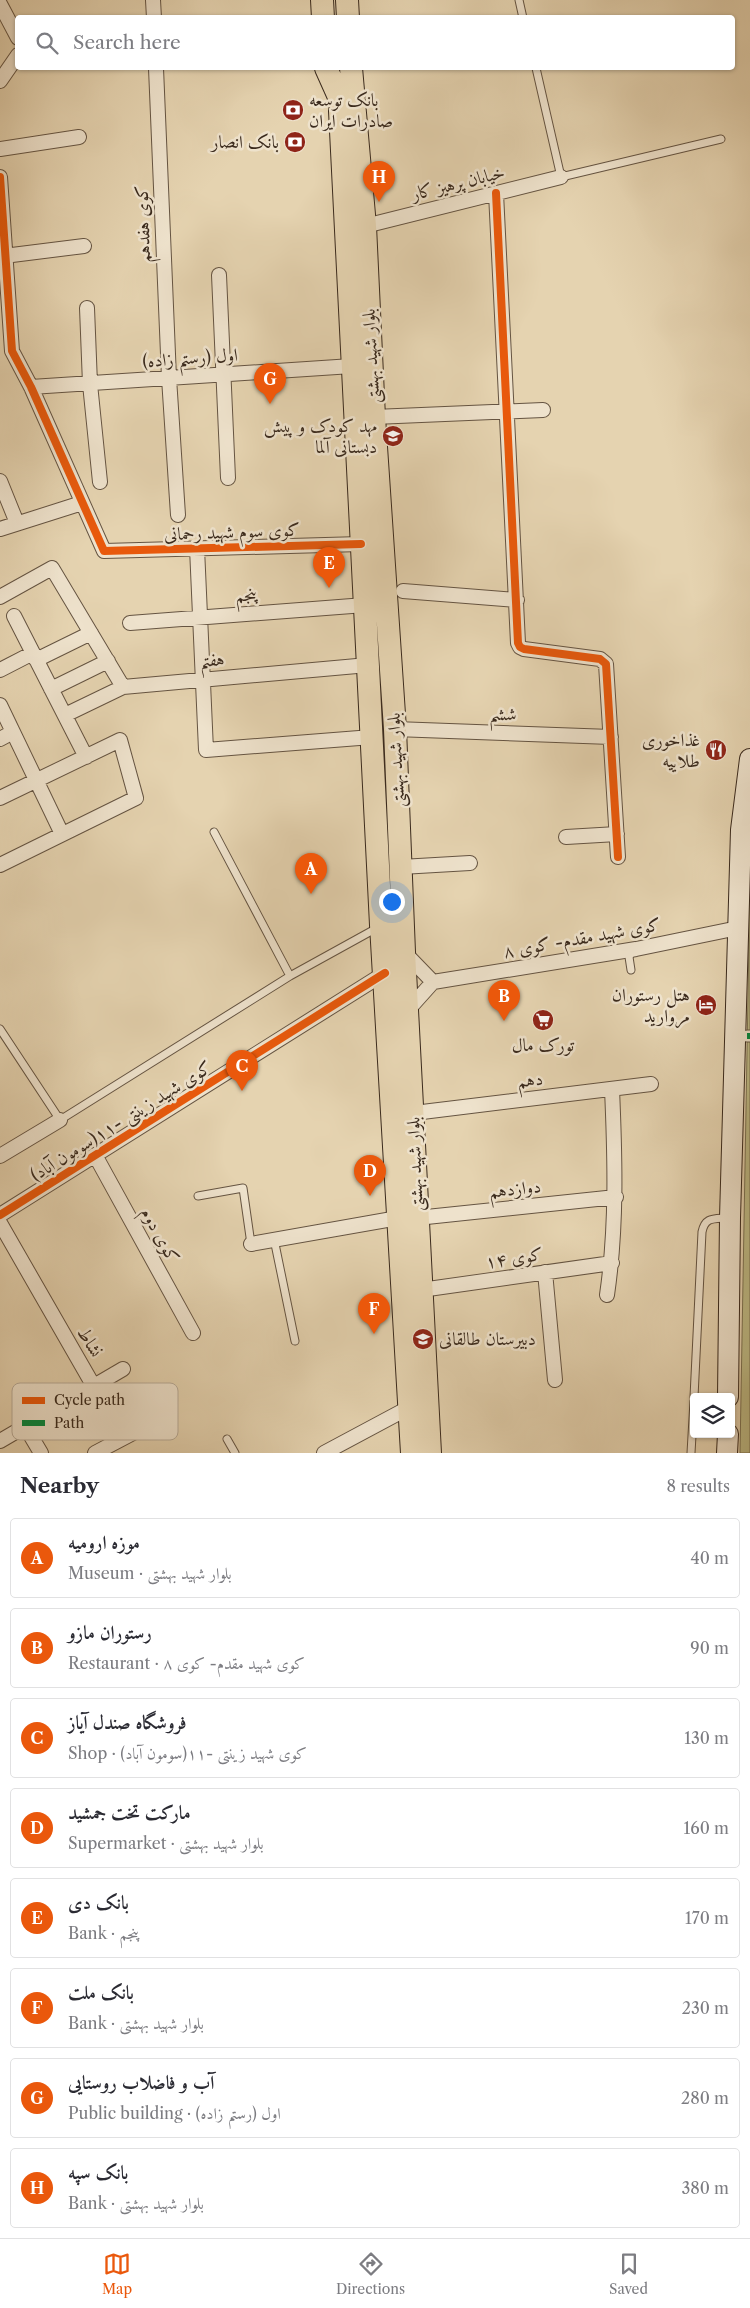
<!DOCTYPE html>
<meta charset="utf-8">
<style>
:root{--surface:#fff;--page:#f2f2f3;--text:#2b2b33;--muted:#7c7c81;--line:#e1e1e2;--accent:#ea580c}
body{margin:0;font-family:"Libre Caslon Text",Amiri,serif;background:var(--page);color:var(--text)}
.controls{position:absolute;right:15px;bottom:15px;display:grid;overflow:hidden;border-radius:5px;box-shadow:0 1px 4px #0004}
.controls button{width:45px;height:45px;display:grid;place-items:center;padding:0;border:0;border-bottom:1px solid var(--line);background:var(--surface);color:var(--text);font:25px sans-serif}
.you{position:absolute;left:391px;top:901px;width:18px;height:18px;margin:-12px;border:4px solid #fff;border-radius:50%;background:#1a73e8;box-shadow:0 0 0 8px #1a73e833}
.badge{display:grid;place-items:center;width:32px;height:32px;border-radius:50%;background:var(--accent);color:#fff;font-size:16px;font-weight:700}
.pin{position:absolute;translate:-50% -41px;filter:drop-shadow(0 1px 2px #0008)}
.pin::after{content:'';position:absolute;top:26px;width:18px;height:15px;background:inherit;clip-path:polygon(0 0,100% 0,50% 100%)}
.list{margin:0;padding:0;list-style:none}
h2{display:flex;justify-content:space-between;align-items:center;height:65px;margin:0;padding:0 20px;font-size:21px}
h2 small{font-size:16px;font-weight:400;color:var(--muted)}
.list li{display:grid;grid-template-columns:32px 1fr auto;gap:15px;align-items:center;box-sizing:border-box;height:80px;margin:0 10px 10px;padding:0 10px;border:1px solid var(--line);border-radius:5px}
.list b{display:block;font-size:19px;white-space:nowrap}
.list p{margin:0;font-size:16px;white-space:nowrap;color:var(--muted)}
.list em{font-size:16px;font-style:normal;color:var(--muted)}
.icon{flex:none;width:28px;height:28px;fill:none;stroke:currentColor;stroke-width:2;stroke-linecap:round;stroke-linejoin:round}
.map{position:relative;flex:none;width:750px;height:1453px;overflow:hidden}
.search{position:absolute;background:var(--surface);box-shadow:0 1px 4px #0004;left:15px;right:15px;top:15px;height:55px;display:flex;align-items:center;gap:12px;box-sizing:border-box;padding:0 18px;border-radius:5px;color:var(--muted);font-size:19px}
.sheet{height:785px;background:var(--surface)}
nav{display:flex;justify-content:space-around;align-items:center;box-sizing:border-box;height:70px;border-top:1px solid var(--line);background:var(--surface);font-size:14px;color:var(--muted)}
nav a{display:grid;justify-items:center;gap:2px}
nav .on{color:var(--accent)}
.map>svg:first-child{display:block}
.green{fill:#bdba86;stroke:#7c7252}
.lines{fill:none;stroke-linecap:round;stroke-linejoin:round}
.service-casing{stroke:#655442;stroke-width:9}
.pedestrian-casing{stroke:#655442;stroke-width:13}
.minor-casing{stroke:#655442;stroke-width:16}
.secondary-casing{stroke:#3a2a1d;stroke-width:22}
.primary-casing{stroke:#3a2a1d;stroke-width:24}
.service{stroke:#eee2cc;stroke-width:7}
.pedestrian{stroke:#eee2cc;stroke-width:11}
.minor{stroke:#eee2cc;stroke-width:14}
.secondary{stroke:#eee2cc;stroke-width:20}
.primary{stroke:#e5d3b0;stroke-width:22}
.quiet{stroke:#00873e;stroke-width:6;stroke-dasharray:12 6;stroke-linecap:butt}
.cycleway-casing{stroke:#eee2cc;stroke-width:11}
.cycleway{stroke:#e8590c;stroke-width:8}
.labels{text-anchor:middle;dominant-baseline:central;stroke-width:5;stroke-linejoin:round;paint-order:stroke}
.poi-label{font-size:18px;fill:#3a2a1d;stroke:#eee2cc;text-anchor:end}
.street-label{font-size:18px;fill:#3a2a1d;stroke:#eee2cc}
.key{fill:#eee2cc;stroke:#b8ab98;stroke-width:1}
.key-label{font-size:14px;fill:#3a2a1d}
</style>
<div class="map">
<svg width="750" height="1453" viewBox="0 0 750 1453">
<rect width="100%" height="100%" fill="#e5d3b0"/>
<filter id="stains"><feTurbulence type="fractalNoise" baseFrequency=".004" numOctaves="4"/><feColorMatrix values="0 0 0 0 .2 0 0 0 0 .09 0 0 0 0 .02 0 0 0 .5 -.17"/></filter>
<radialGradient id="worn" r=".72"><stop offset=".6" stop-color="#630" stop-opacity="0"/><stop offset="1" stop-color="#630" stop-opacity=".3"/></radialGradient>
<path class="green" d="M750 856V1453H740L749 939 747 875Z"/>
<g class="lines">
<g class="service-casing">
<path id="service" d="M519 0 523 18
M536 68 561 177 721 139
M214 832 290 976
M631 970 629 957 633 950
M0 1029 60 1120 290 976 377 928
M198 1196 243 1188 251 1244
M274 1239 295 1341
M694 1397 702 1232C705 1217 713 1219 727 1218
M227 1439 235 1453
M691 1453 694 1401"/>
</g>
<g class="pedestrian-casing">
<path id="pedestrian" d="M747 1036H750"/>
</g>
<g class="minor-casing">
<path id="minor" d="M153 0 154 18
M0 4 18 38
M156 68 169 378 178 515
M0 81 18 55
M0 149 79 137
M0 177 12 351 31 387 104 551 361 544
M496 193 518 643 520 647 524 649 600 659 606 664 618 857
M365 226 561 177
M4 256 84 246
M219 275 228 478
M87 308 90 384 100 482
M31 387 352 366
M374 417 543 410
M0 481 17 523
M0 529 82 503
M197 548 206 750 372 737
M403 591 517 600
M0 597 52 568 123 687
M14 616 86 757
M130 623 365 605
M36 660 91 633
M0 670 33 653
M51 689 108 661
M0 705 62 834
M65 715 123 687 368 665
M395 729 611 737
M0 739 13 732
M0 798 120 740 136 798 0 865
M566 837 617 834
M401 867 470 863
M404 952 433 982 407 1011
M433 982 636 949 738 928
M414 1113 651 1084
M95 1155 193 1333
M0 1156 60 1120
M0 1215 385 973
M417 1218 616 1197
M0 1223 93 1385
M251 1244 398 1218
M545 1272 555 1380
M421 1290 612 1263
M607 1295C617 1226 615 1158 612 1089
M25 1426 41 1453
M0 1441 123 1369
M95 1453 152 1423
M324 1453 410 1407"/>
</g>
<g class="secondary-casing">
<path id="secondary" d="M728 1397 730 1218 741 830 750 759
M727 1453 728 1434"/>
</g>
<g class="primary-casing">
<path id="primary" d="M322 0 323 18
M347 0 348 18
M326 68 339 97
M351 68 365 226 374 417 395 729 404 952 430 1453
M340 111 381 925 412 1453"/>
</g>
<use href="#service" class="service"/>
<use href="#pedestrian" class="pedestrian"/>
<use href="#minor" class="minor"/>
<use href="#secondary" class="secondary"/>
<use href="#primary" class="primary"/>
<path class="quiet" d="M747 1036H750"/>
<g class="cycleway-casing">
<path id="cycleway" d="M0 177 12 351 31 387 104 551 361 544
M496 193 518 643 520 647 524 649 600 659 606 664 618 857
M0 1215 385 973"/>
</g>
<use href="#cycleway" class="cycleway"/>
</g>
<defs>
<g id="bank-disc" transform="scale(1.125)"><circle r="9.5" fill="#8f2418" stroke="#eee2cc"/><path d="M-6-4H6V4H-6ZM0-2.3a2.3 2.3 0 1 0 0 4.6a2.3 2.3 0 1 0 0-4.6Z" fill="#fff"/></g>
<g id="school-disc" transform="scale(1.125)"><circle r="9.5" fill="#8f2418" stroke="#eee2cc"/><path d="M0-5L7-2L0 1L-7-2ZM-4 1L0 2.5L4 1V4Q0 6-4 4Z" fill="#fff"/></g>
<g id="restaurant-disc" transform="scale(1.125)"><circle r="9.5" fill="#8f2418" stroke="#eee2cc"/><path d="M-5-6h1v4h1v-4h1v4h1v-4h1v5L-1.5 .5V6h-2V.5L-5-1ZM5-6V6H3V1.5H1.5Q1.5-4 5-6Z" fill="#fff"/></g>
<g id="hotel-disc" transform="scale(1.125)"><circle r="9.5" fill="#8f2418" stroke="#eee2cc"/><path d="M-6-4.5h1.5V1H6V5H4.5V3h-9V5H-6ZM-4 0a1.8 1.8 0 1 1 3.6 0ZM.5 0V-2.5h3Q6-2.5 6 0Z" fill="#fff"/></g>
<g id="supermarket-disc" transform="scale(1.125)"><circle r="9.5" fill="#8f2418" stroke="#eee2cc"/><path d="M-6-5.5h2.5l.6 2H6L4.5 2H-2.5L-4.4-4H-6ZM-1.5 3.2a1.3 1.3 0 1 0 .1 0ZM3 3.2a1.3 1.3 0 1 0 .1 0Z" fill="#fff"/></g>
</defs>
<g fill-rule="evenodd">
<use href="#bank-disc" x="293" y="110"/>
<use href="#bank-disc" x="295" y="142"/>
<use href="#school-disc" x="393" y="436"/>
<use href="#restaurant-disc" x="716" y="750"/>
<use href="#hotel-disc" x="706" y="1005"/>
<use href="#supermarket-disc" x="543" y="1020"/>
<use href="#school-disc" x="423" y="1339"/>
</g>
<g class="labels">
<g class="poi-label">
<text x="309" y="100" text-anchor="start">بانک توسعه<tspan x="309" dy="21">صادرات ایران</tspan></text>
<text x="279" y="142">بانک انصار</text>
<text x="377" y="426">مهد کودک و پیش<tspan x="377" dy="21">دبستانی آلما</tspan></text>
<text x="700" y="740">غذاخوری<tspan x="700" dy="21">طلاییه</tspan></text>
<text x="690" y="995">هتل رستوران<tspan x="690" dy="21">مروارید</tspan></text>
<text x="543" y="1045" text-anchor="middle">تورک مال</text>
<text x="439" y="1339" text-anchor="start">دبیرستان طالقانی</text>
</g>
<g class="street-label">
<text transform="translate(458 183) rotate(-14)">خیابان پرهیز کار</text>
<text transform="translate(143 224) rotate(-92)">کوی هفدهم</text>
<text transform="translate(371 356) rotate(-93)">بلوار شهید بهشتی</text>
<text transform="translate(190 358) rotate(-4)">اول (رستم زاده)</text>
<text transform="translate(232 532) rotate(-2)">کوی سوم شهید رحمانی</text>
<text transform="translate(246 595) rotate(-4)">پنجم</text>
<text transform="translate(212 660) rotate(-5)">هفتم</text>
<text transform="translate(503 714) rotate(2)">ششم</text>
<text transform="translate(396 760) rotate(-93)">بلوار شهید بهشتی</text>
<text transform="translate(582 938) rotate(-10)">کوی شهید مقدم- کوی ۸</text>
<text transform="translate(530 1080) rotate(-7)">دهم</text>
<text transform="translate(121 1121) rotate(-32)">کوی شهید زینتی -۱۱(سومون آباد)</text>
<text transform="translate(415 1164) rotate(-92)">بلوار شهید بهشتی</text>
<text transform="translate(515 1189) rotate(-6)">دوازدهم</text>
<text transform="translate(160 1235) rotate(61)">کوی دوم</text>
<text transform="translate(514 1258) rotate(-8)">کوی ۱۴</text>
<text transform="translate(90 1342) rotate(60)">نشاط</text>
</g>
</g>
<rect x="12" y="1383" width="166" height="57" rx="8" class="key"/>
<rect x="22" y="1397" width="23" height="7" fill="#e8590c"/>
<rect x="22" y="1420" width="23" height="6" fill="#00873e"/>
<g class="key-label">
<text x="54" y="1405">Cycle path</text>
<text x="54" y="1428">Path</text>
</g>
<rect width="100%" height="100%" filter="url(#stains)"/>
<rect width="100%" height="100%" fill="url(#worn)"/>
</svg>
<div class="controls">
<button><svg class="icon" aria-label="layers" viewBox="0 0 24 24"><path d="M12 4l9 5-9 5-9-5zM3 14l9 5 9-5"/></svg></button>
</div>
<div class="you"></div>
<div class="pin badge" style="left:311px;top:894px">A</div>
<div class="pin badge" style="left:504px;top:1021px">B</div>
<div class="pin badge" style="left:242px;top:1091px">C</div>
<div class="pin badge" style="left:370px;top:1196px">D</div>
<div class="pin badge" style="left:329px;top:588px">E</div>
<div class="pin badge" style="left:374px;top:1334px">F</div>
<div class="pin badge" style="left:270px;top:404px">G</div>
<div class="pin badge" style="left:379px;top:202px">H</div>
<div class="search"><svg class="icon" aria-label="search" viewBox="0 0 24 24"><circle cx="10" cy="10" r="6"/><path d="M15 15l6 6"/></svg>Search here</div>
</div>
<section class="sheet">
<h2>Nearby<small>8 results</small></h2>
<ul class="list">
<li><span class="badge">A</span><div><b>موزه ارومیه</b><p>Museum · بلوار شهید بهشتی</p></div><em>40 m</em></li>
<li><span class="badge">B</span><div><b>رستوران مازو</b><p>Restaurant · کوی شهید مقدم- کوی ۸</p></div><em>90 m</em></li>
<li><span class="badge">C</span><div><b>فروشگاه صندل آیاز</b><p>Shop · کوی شهید زینتی -۱۱(سومون آباد)</p></div><em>130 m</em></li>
<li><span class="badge">D</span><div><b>مارکت تخت جمشید</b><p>Supermarket · بلوار شهید بهشتی</p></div><em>160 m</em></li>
<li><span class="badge">E</span><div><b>بانک دی</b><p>Bank · پنجم</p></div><em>170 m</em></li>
<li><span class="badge">F</span><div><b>بانک ملت</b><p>Bank · بلوار شهید بهشتی</p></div><em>230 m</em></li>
<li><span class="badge">G</span><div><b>آب و فاضلاب روستایی</b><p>Public building · اول (رستم زاده)</p></div><em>280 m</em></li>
<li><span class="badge">H</span><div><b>بانک سپه</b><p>Bank · بلوار شهید بهشتی</p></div><em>380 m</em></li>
</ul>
</section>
<nav>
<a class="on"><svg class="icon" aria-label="map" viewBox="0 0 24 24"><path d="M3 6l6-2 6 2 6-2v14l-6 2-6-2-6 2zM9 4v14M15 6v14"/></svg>Map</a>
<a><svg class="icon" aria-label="directions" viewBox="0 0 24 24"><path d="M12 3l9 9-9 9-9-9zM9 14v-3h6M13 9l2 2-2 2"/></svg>Directions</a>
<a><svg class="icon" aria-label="saved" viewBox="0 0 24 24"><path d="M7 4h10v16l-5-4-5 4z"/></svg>Saved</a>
</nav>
